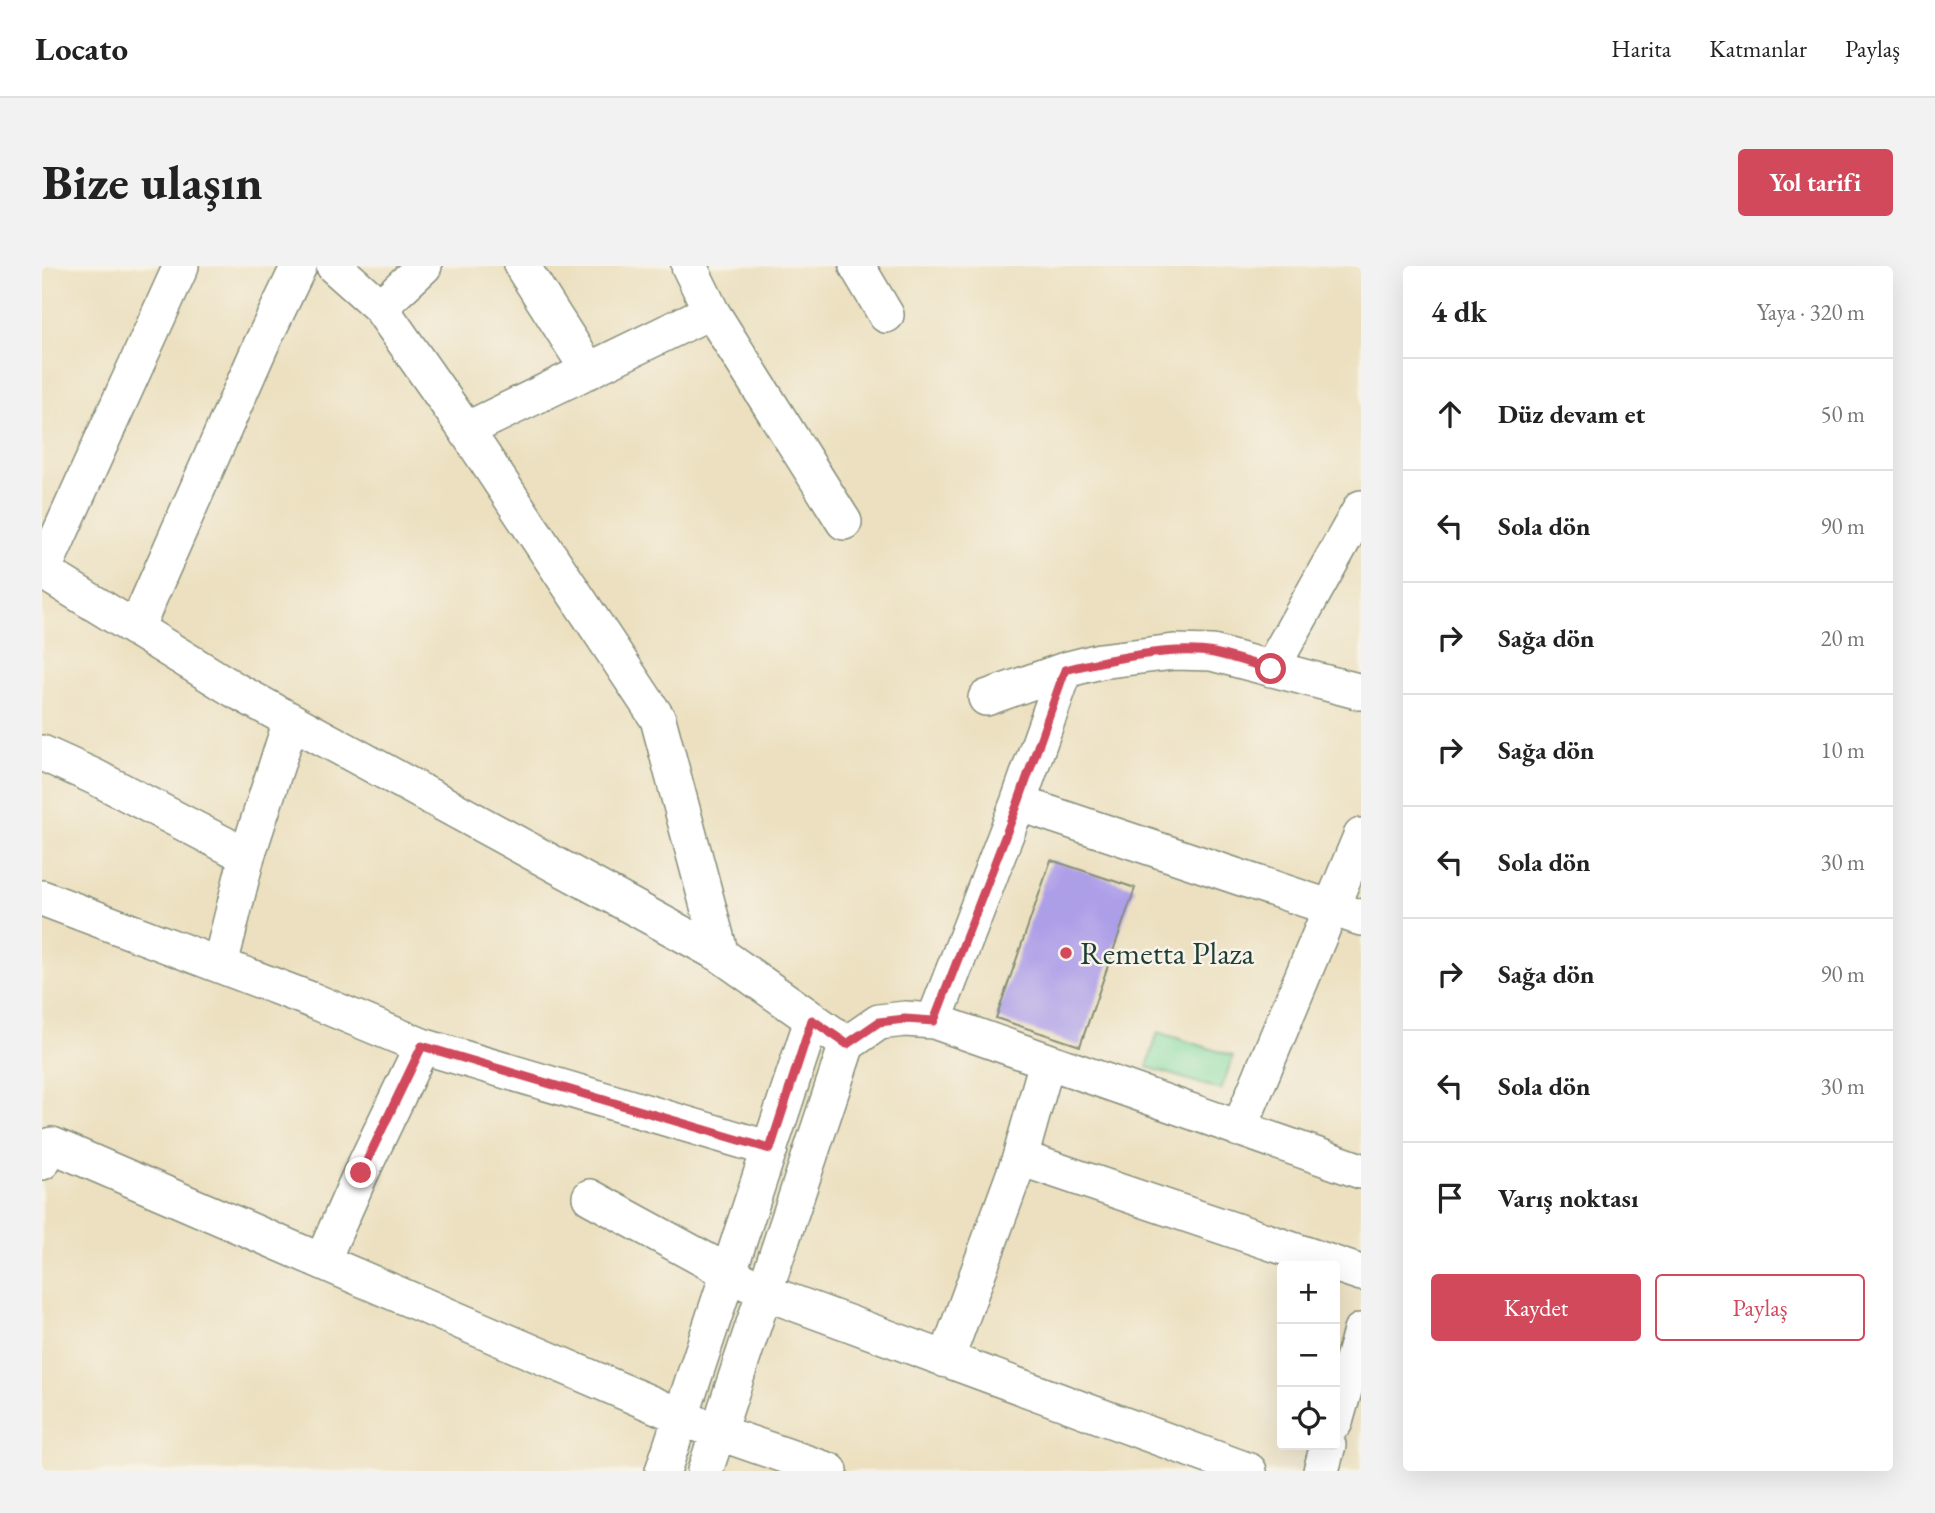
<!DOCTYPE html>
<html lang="tr">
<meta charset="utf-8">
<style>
:root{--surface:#fff;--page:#f2f2f2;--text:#222;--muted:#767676;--line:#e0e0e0;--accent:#d1495b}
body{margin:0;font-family:"EB Garamond",serif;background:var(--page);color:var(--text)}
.controls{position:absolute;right:21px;bottom:21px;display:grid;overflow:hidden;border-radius:7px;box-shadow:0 7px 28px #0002}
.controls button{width:63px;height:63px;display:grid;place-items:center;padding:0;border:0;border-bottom:2px solid var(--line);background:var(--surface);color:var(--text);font:35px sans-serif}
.stop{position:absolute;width:21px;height:21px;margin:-16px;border:5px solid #d1495b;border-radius:50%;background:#fff}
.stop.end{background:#d1495b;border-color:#fff;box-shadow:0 2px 7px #0008}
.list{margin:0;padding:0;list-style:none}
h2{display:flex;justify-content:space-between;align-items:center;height:91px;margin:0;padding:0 28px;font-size:30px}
h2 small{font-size:23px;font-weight:400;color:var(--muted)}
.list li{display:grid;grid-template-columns:46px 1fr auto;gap:21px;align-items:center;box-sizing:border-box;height:112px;padding:0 28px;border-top:2px solid var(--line)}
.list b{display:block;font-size:26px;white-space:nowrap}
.list em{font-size:23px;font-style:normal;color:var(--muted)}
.actions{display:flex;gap:14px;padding:21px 28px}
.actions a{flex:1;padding:16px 0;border:2px solid var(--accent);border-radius:7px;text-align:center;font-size:24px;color:var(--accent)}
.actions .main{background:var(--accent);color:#fff}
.icon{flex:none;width:38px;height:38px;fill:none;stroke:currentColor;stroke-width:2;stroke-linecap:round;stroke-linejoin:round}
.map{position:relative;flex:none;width:1319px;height:1205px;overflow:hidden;border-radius:7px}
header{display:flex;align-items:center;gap:42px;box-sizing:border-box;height:98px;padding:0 35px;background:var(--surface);border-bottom:2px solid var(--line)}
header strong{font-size:33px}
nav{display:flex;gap:38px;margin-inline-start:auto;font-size:24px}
.intro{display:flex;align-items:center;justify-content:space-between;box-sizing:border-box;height:168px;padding:0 42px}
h1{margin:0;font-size:49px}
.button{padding:18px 32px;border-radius:7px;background:var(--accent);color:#fff;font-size:24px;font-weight:700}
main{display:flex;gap:42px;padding:0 42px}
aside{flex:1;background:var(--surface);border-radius:7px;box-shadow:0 7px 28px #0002}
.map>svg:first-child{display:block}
.green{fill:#81daa0;stroke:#508c6a;stroke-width:2}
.building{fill:#ad9ee8}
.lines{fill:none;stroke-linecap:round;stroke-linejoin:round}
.minor-casing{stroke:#868e7a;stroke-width:38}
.minor{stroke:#fff;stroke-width:35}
.route{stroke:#d1495b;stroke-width:9}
.poi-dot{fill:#d1495b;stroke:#f7f3e8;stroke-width:2.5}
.labels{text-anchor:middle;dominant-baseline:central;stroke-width:5;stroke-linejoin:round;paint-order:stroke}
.poi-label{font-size:32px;fill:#1f3d34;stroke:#f7f3e8;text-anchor:start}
</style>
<header>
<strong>Locato</strong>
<nav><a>Harita</a><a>Katmanlar</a><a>Paylaş</a></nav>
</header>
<div class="intro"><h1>Bize ulaşın</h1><a class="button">Yol tarifi</a></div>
<main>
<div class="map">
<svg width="1319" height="1205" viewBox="0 0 1319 1205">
<rect width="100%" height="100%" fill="#f7f3e8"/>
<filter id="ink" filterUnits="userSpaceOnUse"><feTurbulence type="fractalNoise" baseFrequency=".0143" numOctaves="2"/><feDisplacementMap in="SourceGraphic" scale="14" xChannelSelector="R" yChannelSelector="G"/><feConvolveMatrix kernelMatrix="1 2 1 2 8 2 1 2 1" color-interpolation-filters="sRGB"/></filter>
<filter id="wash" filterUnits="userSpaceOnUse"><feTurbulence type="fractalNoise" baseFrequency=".00686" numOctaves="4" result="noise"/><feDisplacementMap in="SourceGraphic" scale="28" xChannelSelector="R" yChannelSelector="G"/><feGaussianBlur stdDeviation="1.57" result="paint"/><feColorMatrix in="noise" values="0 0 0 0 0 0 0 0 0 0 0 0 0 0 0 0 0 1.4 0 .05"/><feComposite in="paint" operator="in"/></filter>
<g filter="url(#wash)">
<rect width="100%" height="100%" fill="#ece0c0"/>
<path class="green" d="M1116 766 1191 790 1179 824 1105 801Z"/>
<g id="blocks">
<path class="building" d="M1009 594 1093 622 1038 780 954 752Z"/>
</g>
</g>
<g filter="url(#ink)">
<use href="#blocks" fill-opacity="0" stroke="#868e7a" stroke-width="2"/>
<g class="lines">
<g class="minor-casing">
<path id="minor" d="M292 0 338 41 424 164 616 453 679 689
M480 0 547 105
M647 0 669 45 802 256
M815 0 844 49
M338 41 382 0
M424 164 669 45
M0 305 193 424 679 689 805 778
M0 307 139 0
M94 362 219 79 257 0
M1229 403 1319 242
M944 432 1023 404 1058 395 1132 386 1170 387 1319 426
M0 487 53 511 205 590
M976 537 1319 652
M0 632 267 733 380 780 728 883
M178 699 205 590 249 455
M892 755 976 537 1023 404
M1197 863 1319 570
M978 892 1319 1007
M0 896 10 879 675 1166 788 1205
M548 931 722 1026 1207 1205
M280 995 319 907 380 780
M904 1094 978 892 1005 796
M1293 1156 1319 1065
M621 1205 770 754
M663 1205 805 778 837 756 863 753 892 755 1319 905
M1279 1205 1286 1179"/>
</g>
<use href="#minor" class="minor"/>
</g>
</g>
<g class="lines" filter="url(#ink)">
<path class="route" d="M319 907 380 780 728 883 770 754 805 778 837 756 863 753 892 755 976 537 1023 404C1064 394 1131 379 1172 387 1191 391 1210 398 1229 403"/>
</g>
<circle class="poi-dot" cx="1024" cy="687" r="7"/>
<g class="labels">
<g class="poi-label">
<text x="1038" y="687">Remetta Plaza</text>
</g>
</g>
</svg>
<div class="controls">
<button>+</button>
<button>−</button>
<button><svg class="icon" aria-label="locate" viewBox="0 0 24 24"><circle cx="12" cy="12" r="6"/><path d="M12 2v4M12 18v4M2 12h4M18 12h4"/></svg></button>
</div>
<div class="stop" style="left:1229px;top:403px"></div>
<div class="stop end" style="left:319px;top:907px"></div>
</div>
<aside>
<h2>4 dk<small>Yaya · 320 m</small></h2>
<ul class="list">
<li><svg class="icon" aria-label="ahead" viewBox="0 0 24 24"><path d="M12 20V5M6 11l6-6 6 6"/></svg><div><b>Düz devam et</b></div><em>50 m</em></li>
<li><svg class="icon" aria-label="left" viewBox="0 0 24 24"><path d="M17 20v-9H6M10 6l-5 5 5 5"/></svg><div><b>Sola dön</b></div><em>90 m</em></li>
<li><svg class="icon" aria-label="right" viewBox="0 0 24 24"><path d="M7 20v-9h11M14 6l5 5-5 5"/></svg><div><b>Sağa dön</b></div><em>20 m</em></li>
<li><svg class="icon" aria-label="right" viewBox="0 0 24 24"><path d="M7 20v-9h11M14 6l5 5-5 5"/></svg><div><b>Sağa dön</b></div><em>10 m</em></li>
<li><svg class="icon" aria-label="left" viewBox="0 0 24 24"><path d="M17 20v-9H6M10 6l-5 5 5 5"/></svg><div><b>Sola dön</b></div><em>30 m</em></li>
<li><svg class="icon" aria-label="right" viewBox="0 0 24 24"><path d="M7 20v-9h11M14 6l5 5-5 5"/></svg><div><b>Sağa dön</b></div><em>90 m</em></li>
<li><svg class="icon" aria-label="left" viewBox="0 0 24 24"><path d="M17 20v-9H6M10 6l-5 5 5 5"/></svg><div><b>Sola dön</b></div><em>30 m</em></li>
<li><svg class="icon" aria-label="arrive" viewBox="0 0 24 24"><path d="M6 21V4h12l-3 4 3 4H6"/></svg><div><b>Varış noktası</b></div></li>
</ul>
<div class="actions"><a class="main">Kaydet</a><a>Paylaş</a></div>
</aside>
</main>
